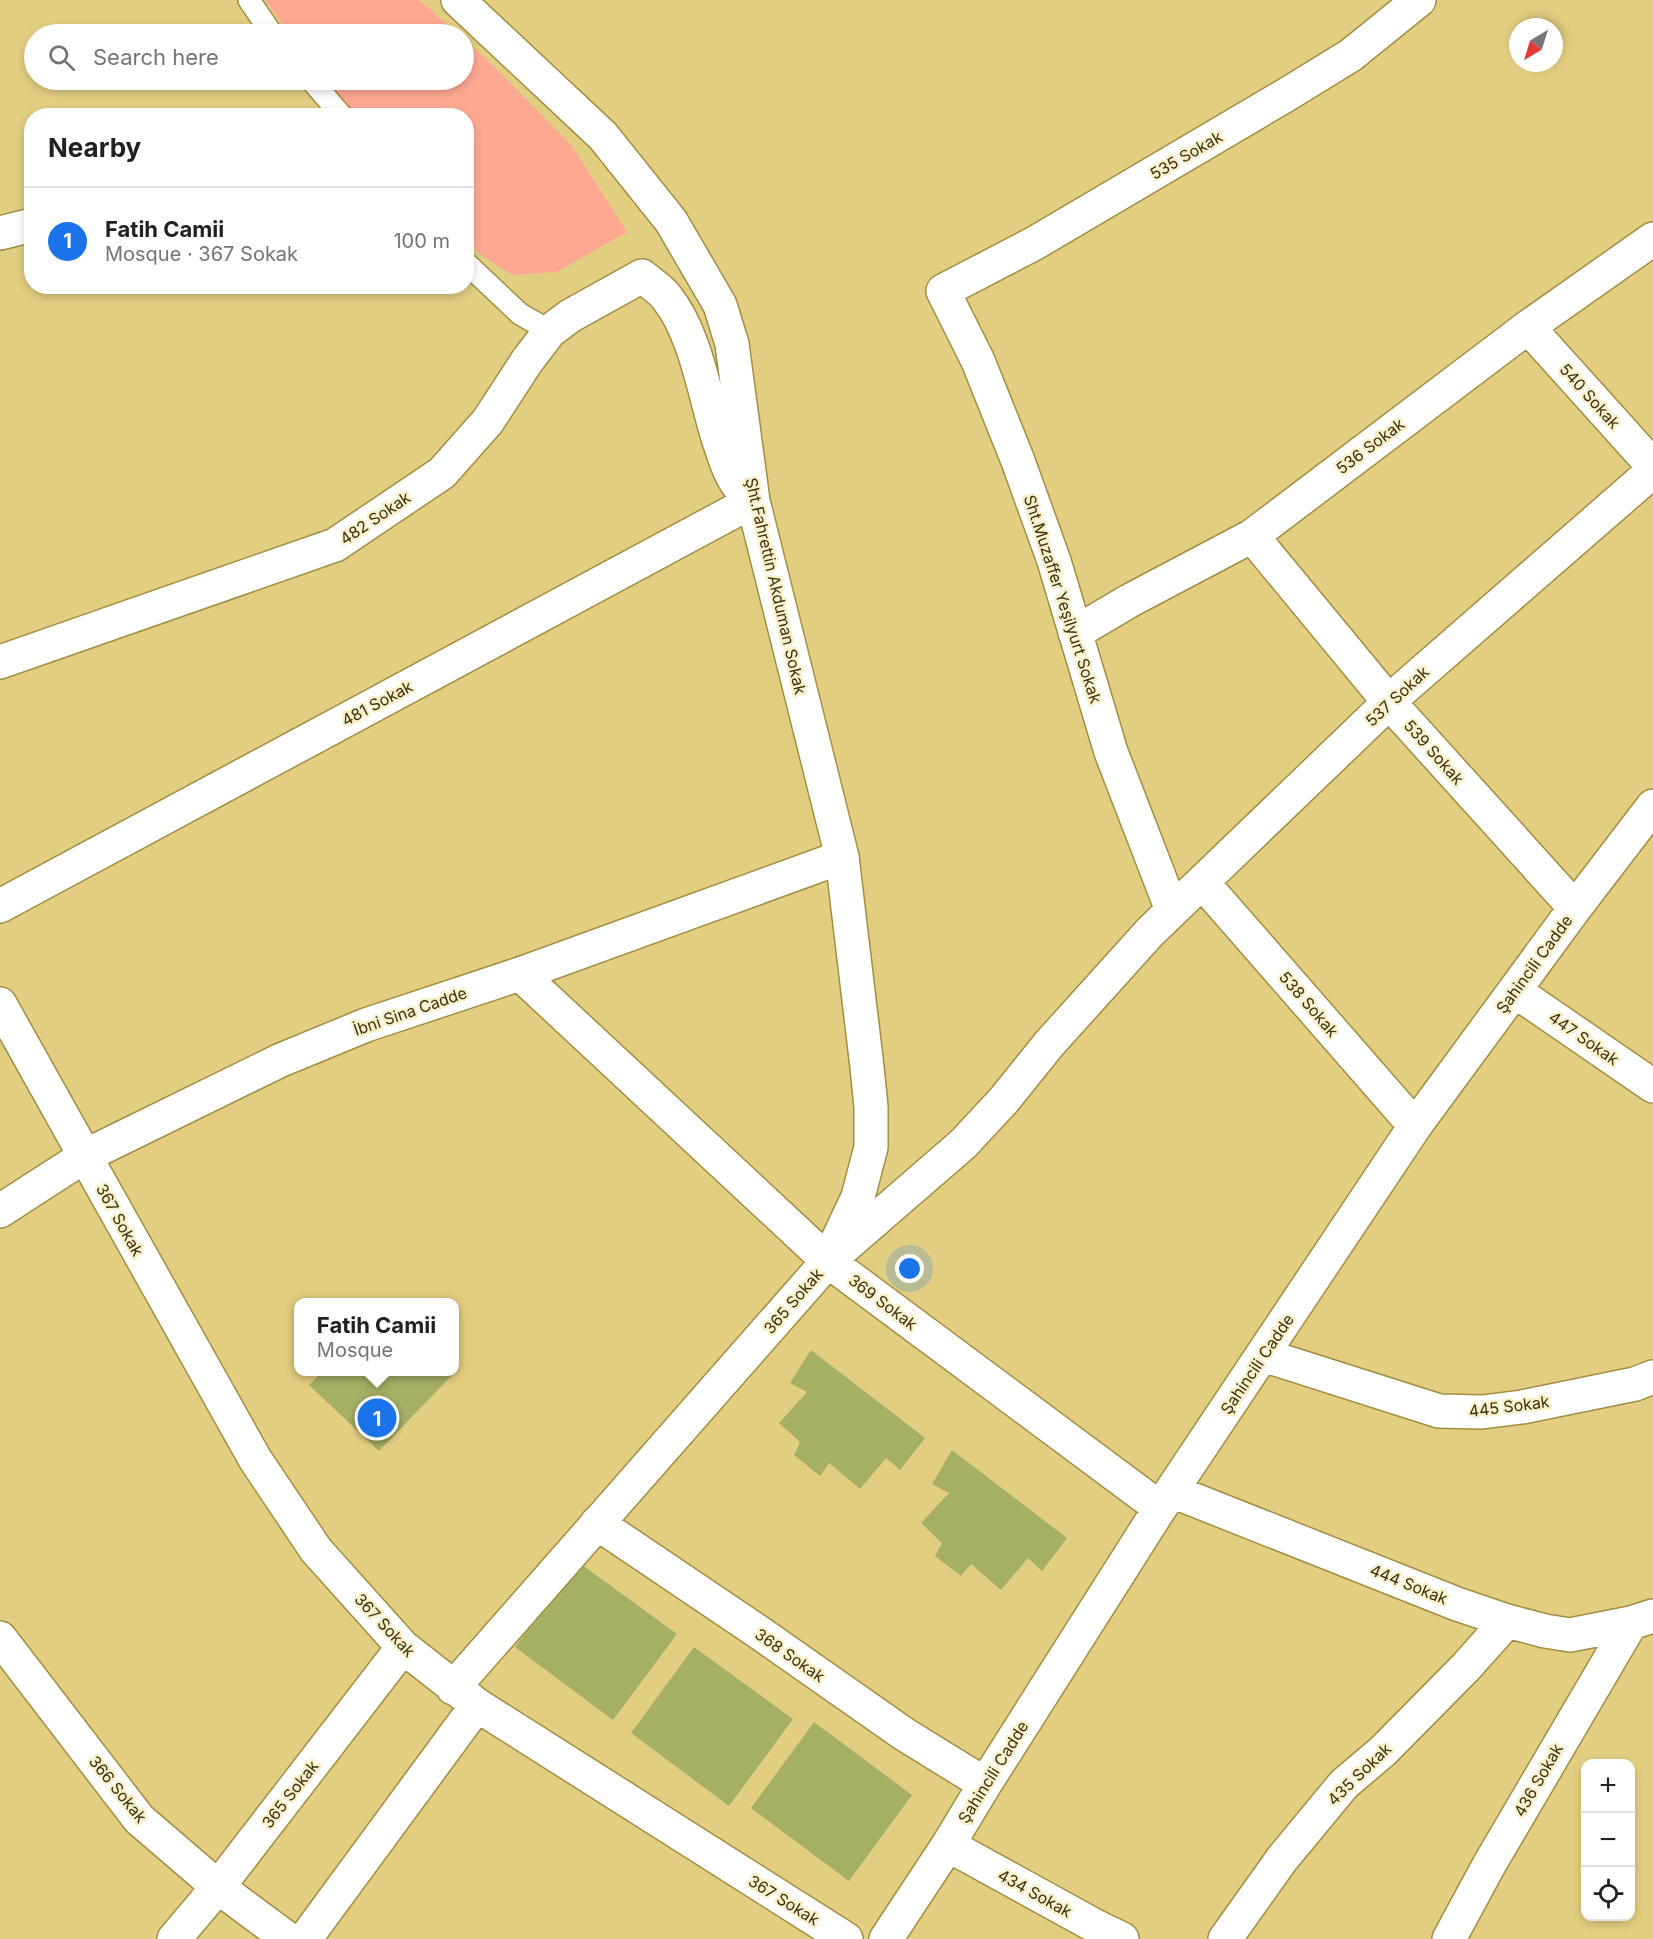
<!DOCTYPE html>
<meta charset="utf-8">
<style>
:root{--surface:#fff;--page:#f2f2f2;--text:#202124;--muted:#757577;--line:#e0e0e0;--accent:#1a73e8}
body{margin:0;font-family:Inter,sans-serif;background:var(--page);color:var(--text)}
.controls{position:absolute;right:18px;bottom:18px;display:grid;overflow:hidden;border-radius:12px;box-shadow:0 3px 9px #0003}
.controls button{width:54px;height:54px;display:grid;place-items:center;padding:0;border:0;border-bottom:2px solid var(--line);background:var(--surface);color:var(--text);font:30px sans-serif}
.compass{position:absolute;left:1509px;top:18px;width:54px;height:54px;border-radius:50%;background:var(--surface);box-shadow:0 3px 9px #0003;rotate:218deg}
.you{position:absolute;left:910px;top:1269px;width:21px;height:21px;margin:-15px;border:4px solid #fff;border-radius:50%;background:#1a73e8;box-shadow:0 0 0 9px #1a73e833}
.badge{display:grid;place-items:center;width:39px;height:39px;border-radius:50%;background:var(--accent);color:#fff;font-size:20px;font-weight:700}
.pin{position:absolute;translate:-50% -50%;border:3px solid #fff;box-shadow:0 2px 6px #0006}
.popup{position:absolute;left:294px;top:1298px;width:165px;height:78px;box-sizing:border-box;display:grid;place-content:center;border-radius:12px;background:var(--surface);filter:drop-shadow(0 2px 4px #0005);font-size:20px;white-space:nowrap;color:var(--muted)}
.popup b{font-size:22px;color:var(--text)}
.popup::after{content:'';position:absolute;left:50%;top:100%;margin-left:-12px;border:12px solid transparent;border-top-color:var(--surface)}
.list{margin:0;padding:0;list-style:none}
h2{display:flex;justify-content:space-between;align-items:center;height:78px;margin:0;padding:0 24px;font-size:26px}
h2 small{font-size:20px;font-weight:400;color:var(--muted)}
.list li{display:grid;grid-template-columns:39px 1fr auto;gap:18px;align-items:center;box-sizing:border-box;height:108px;padding:0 24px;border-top:2px solid var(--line)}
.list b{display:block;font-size:22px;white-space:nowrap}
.list p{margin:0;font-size:20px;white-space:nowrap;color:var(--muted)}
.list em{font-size:20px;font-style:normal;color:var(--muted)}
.icon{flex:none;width:33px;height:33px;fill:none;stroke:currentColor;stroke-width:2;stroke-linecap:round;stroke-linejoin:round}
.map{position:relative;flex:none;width:1653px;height:1939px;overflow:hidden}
.search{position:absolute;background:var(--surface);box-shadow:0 3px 9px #0003;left:24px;top:24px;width:450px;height:66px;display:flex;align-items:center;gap:15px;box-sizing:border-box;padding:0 21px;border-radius:33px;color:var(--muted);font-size:22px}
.panel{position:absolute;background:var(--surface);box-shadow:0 3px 9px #0003;left:24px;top:108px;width:450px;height:186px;border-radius:24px}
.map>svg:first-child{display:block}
.green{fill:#fea892}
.building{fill:#a5b065}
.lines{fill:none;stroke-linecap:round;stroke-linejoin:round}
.service-casing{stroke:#a28e42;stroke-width:24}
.minor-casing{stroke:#a28e42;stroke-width:36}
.tertiary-casing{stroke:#a28e42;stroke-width:36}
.service{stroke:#fff;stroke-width:21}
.minor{stroke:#fff;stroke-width:33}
.tertiary{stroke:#fff;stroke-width:33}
.labels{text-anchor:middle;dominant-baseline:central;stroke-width:5;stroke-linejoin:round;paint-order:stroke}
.street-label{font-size:16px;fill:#393111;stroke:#f9efca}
</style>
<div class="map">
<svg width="1653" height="1939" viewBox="0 0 1653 1939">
<rect width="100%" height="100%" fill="#e2ce81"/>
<path class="green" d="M265 0H419L459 34H290Z
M464 39 483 56 573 147 627 232 557 272 513 275 482 256 467 239 466 116 355 115 323 80H464Z"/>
<path class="building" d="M811 1350 925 1438 900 1470 886 1458 860 1489 829 1463 820 1476 794 1455 800 1442 779 1423 807 1392 790 1383Z
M322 1372H455L379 1451 309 1385Z
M952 1450 1067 1538 1042 1571 1028 1558 1001 1590 971 1564 961 1576 935 1556 942 1543 921 1523 949 1493 932 1484Z
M578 1562 677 1634 613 1720 515 1647Z
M694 1647 793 1719 729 1806 631 1733Z
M814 1722 912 1795 849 1881 751 1808Z"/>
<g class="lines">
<g class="service-casing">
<path id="service" d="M249 0 272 34
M311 80 342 116
M466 263 520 314 550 331"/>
</g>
<g class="minor-casing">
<path id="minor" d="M458 0 603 136 671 221 720 305 732 344 753 501 842 857 867 1067 871 1107V1147L858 1197 832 1252
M0 233 32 225
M1528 327 1653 466
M1252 536 1389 702 1575 908
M1075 633 1129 601 1252 536 1528 327 1653 239
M0 662 335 545 442 473 488 421 527 361 550 331 570 316 642 276C650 283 661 289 667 298 696 334 705 397 719 441 725 458 730 478 743 491
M1202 882 1415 1126
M0 906 753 501
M1172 910 1111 752 1054 561 1018 461 978 361 943 291 1035 243 1286 95 1351 55 1419 0
M520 974 828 1261 1160 1508
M1515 991 1653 1086
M85 1156 255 1459 316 1550 403 1647 477 1705 846 1939
M1263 1355 1439 1411 1482 1412 1522 1407 1635 1384 1653 1377
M1172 1491 1457 1604 1507 1621 1545 1631 1570 1635 1631 1623 1653 1616
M597 1523 757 1631 904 1734 985 1784
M0 1638 139 1819 218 1887 288 1939
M453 1688 828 1261 963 1144 1004 1100 1049 1044 1150 932 1404 688 1653 471
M948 1845 1097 1927 1122 1939
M174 1939 218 1887 403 1647
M305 1939 477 1705
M886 1939 948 1845 985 1784 1160 1508 1415 1126 1575 908 1653 806
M1225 1939 1282 1859 1344 1784 1383 1751 1466 1667 1507 1621
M1449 1939 1489 1865 1631 1623"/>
</g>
<g class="tertiary-casing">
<path id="tertiary" d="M0 1004 85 1156
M0 1211 85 1156 281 1060 366 1025 520 974 842 857"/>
</g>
<use href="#service" class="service"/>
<use href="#minor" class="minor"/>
<use href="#tertiary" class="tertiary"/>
</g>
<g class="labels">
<g class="street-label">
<text transform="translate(1186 155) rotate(-30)">535 Sokak</text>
<text transform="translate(1590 396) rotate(48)">540 Sokak</text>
<text transform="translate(1370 446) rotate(-37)">536 Sokak</text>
<text transform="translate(375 518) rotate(-34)">482 Sokak</text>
<text transform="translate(776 586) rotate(77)">Şht.Fahrettin Akduman Sokak</text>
<text transform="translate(1063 599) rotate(72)">Sht.Muzaffer Yeşilyurt Sokak</text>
<text transform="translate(1397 696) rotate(-43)">537 Sokak</text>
<text transform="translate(377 703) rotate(-28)">481 Sokak</text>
<text transform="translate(1434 752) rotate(48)">539 Sokak</text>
<text transform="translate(1534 964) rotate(-54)">Şahincili Cadde</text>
<text transform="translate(1309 1004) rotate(49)">538 Sokak</text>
<text transform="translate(410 1011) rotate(-19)">İbni Sina Cadde</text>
<text transform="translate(1584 1038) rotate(35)">447 Sokak</text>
<text transform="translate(120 1220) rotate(61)">367 Sokak</text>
<text transform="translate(793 1301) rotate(-49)">365 Sokak</text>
<text transform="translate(883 1302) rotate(37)">369 Sokak</text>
<text transform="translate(1257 1364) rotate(-56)">Şahincili Cadde</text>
<text transform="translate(1509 1406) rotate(-7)">445 Sokak</text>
<text transform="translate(1409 1584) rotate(22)">444 Sokak</text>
<text transform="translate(385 1625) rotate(47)">367 Sokak</text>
<text transform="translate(790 1655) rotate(35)">368 Sokak</text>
<text transform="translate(993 1772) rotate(-58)">Şahincili Cadde</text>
<text transform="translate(1359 1774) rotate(-44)">435 Sokak</text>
<text transform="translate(1538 1780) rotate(-60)">436 Sokak</text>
<text transform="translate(118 1789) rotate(51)">366 Sokak</text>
<text transform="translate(290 1794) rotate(-52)">365 Sokak</text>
<text transform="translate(1035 1893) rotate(29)">434 Sokak</text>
<text transform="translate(784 1900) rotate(32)">367 Sokak</text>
</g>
</g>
</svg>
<div class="controls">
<button>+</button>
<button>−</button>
<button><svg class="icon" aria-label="locate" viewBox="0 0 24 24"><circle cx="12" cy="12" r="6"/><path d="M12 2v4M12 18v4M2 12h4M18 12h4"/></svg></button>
</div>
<svg class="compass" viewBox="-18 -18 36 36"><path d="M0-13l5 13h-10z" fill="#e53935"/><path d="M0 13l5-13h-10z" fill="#757577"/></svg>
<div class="you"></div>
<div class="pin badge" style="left:377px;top:1418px">1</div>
<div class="popup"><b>Fatih Camii</b>Mosque</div>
<div class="search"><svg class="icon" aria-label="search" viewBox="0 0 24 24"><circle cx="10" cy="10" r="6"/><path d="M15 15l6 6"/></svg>Search here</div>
<section class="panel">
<h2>Nearby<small></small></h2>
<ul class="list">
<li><span class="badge">1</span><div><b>Fatih Camii</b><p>Mosque · 367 Sokak</p></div><em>100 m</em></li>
</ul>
</section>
</div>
